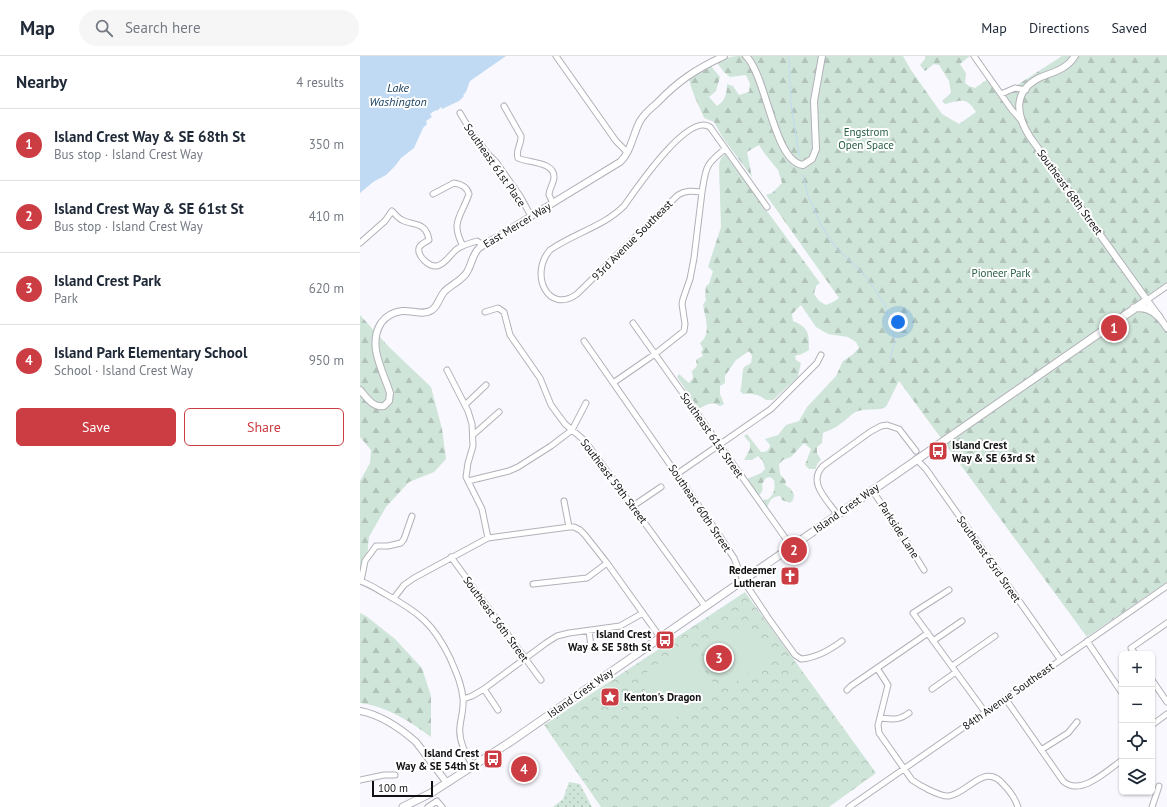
<!DOCTYPE html>
<meta charset="utf-8">
<style>
:root{--surface:#fff;--page:#f6f6f7;--text:#1f2937;--muted:#747a83;--line:#e0e1e3;--accent:#cc3c43}
body{margin:0;font-family:"PT Sans",sans-serif;background:var(--page);color:var(--text)}
.controls{position:absolute;right:12px;bottom:12px;display:grid;overflow:hidden;border-radius:6px;box-shadow:0 1px 3px #0004}
.controls button{width:36px;height:36px;display:grid;place-items:center;padding:0;border:0;border-bottom:1px solid var(--line);background:var(--surface);color:var(--text);font:20px sans-serif}
.scale{position:absolute;left:12px;bottom:10px;width:61px;box-sizing:border-box;padding-left:4px;border:2px solid #121215;border-top:0;font-size:11px;line-height:14px;white-space:nowrap;color:#121215;-webkit-text-stroke:3px #fff;paint-order:stroke}
.you{position:absolute;left:538px;top:266px;width:14px;height:14px;margin:-10px;border:3px solid #fff;border-radius:50%;background:#1a73e8;box-shadow:0 0 0 6px #1a73e833}
.badge{display:grid;place-items:center;width:26px;height:26px;border-radius:50%;background:var(--accent);color:#fff;font-size:13px;font-weight:700}
.pin{position:absolute;translate:-50% -50%;border:2px solid #fff;box-shadow:0 1px 4px #0006}
.list{margin:0;padding:0;list-style:none}
h2{display:flex;justify-content:space-between;align-items:center;height:52px;margin:0;padding:0 16px;font-size:17px}
h2 small{font-size:13px;font-weight:400;color:var(--muted)}
.list li{display:grid;grid-template-columns:26px 1fr auto;gap:12px;align-items:center;box-sizing:border-box;height:72px;padding:0 16px;border-top:1px solid var(--line)}
.list b{display:block;font-size:15px;white-space:nowrap}
.list p{margin:0;font-size:13px;white-space:nowrap;color:var(--muted)}
.list em{font-size:13px;font-style:normal;color:var(--muted)}
.actions{display:flex;gap:8px;padding:12px 16px}
.actions a{flex:1;padding:9px 0;border:1px solid var(--accent);border-radius:6px;text-align:center;font-size:14px;color:var(--accent)}
.actions .main{background:var(--accent);color:#fff}
.icon{flex:none;width:22px;height:22px;fill:none;stroke:currentColor;stroke-width:2;stroke-linecap:round;stroke-linejoin:round}
.map{position:relative;flex:none;width:807px;height:751px;overflow:hidden}
header{display:flex;align-items:center;gap:24px;box-sizing:border-box;height:56px;padding:0 20px;background:var(--surface);border-bottom:1px solid var(--line)}
header strong{font-size:19px}
nav{display:flex;gap:22px;margin-inline-start:auto;font-size:14px}
.search{width:280px;height:36px;background:var(--page);display:flex;align-items:center;gap:10px;box-sizing:border-box;padding:0 14px;border-radius:22px;color:var(--muted);font-size:15px}
main{display:flex}
aside{flex:1;background:var(--surface)}
.map>svg:first-child{display:block}
.grass{fill:url(#grass-dots)}
.forest{fill:url(#forest-firs)}
.park{fill:url(#park-crowns)}
.garden{fill:#d0e5d9}
.water{fill:#bfdaf2}
.lines{fill:none;stroke-linecap:round;stroke-linejoin:round}
.stream{stroke:#bfdaf2;stroke-width:1}
.minor-casing{stroke:#b2b1b9;stroke-width:7}
.tertiary-casing{stroke:#b2b1b9;stroke-width:8}
.secondary-casing{stroke:#b2b1b9;stroke-width:9}
.minor{stroke:#fff;stroke-width:5}
.tertiary{stroke:#fff;stroke-width:6}
.secondary{stroke:#fff;stroke-width:7}
.labels{text-anchor:middle;dominant-baseline:central;stroke-width:4;stroke-linejoin:round;paint-order:stroke}
.park-label{font-size:11px;fill:#286045;stroke:#fff}
.street-label{font-size:11px;fill:#121215;stroke:#fff}
.poi-label{font-size:11px;font-weight:bold;fill:#121215;stroke:#fff;text-anchor:end}
.water-label{font-size:12px;font-style:italic;fill:#103c5d;stroke:#fff}
</style>
<header>
<strong>Map</strong>
<div class="search"><svg class="icon" aria-label="search" viewBox="0 0 24 24"><circle cx="10" cy="10" r="6"/><path d="M15 15l6 6"/></svg>Search here</div>
<nav><a>Map</a><a>Directions</a><a>Saved</a></nav>
</header>
<main>
<aside>
<h2>Nearby<small>4 results</small></h2>
<ul class="list">
<li><span class="badge">1</span><div><b>Island Crest Way &amp; SE 68th St</b><p>Bus stop · Island Crest Way</p></div><em>350 m</em></li>
<li><span class="badge">2</span><div><b>Island Crest Way &amp; SE 61st St</b><p>Bus stop · Island Crest Way</p></div><em>410 m</em></li>
<li><span class="badge">3</span><div><b>Island Crest Park</b><p>Park</p></div><em>620 m</em></li>
<li><span class="badge">4</span><div><b>Island Park Elementary School</b><p>School · Island Crest Way</p></div><em>950 m</em></li>
</ul>
<div class="actions"><a class="main">Save</a><a>Share</a></div>
</aside>
<div class="map">
<svg width="807" height="751" viewBox="0 0 807 751">
<defs>
<pattern id="grass-dots" width="8" height="8" patternUnits="userSpaceOnUse"><rect width="8" height="8" fill="#d0e5d9"/><path d="M2 2h.1M6 6h.1" fill="none" stroke="#b2c3b9" stroke-width="1.8" stroke-linecap="round"/></pattern>
<pattern id="forest-firs" width="22" height="20" patternUnits="userSpaceOnUse"><rect width="22" height="20" fill="#d0e5d9"/><path d="M5 1l3.5 6h-7zM16 11l3.5 6h-7z" fill="#b2c3b9"/></pattern>
<pattern id="park-crowns" width="20" height="18" patternUnits="userSpaceOnUse"><rect width="20" height="18" fill="#d0e5d9"/><path d="M2 6a3 3 0 1 1 6 0M12 15a3 3 0 1 1 6 0" fill="none" stroke="#b2c3b9"/></pattern>
</defs>
<rect width="100%" height="100%" fill="#f8f8fe"/>
<path class="grass" d="M209 726 220 728 232 751H193L203 743Z"/>
<path class="forest" d="M376 0H543L551 14 582 58 599 68 616 56C606 40 601 45 585 48L582 45 591 37 589 25 579 9 574 8 565 15 560 9 565 3V0H610L600 8 606 17 605 27 609 30 615 32 628 23 640 40 702 0H807V226L784 243 807 276V526L727 581 539 325 526 351C517 355 507 352 498 355 490 358 487 364 480 368 476 372 469 374 463 377L462 387 457 391V397L461 404 458 407 455 413H449L445 409 451 393 444 387 431 401 423 404 419 408 420 418 426 425 425 429 431 433 434 439 433 444 430 447 422 444 420 440C414 440 409 444 408 450H405L402 446 405 443 407 444C415 439 415 432 414 424L410 421 406 422 402 428C403 434 403 436 398 440L387 423 401 417 405 413 403 405 398 400 392 404H384L390 393V387L384 380 387 378 401 396C407 396 409 394 410 389L405 383 418 379 426 369 439 365 447 351 476 320 483 305 492 299 499 292 496 286 488 281 468 278 456 271 441 249 432 258 433 265C449 272 449 277 449 294L442 298 435 300 436 304 441 307 438 321 413 344H406C399 338 391 337 383 338L380 335C383 328 381 319 384 311L391 307 392 300 389 295 376 304 365 320V327L360 330V338L364 348 360 350C352 345 347 348 339 353L317 321 319 318 329 327 333 322 332 315 337 310 336 305 337 303 343 300 341 296 343 293 340 287C352 278 345 261 343 249L346 244 345 240 346 230 349 228 353 215 348 211 361 171 359 109 361 102 365 98 460 227 456 230 454 238 459 245 466 249 473 246 479 242 406 139 412 137 422 127 418 114 405 98 399 89 387 96 392 121 363 82 354 66 344 62C339 49 332 37 329 23L351 10 360 21 356 35 349 41 357 50C365 45 367 38 367 28L373 30 379 39 389 36 390 28 386 19 370 21 364 16 357 7 370 1Z
M0 259 29 291 71 331 82 373 86 403 74 416 49 426 26 451 9 481 5 520 0 518V425L10 407 11 394 0 381Z
M0 557 6 560 35 583 62 612 71 640V681C51 666 26 650 0 647Z"/>
<path class="park" d="M385 536 516 717 469 751H241L184 669Z"/>
<path class="garden" d="M388 573 410 601 371 629 364 627 338 590C351 579 366 574 383 576Z
M326 588 357 632 356 639 322 662 320 658 309 666 297 650 310 640 309 637 295 647 277 623Z"/>
<path class="water" d="M0 0H146L110 25 106 36 103 39 104 40 99 45 82 53 81 51 77 55 76 54 70 58 72 61 66 65 67 68 63 72 54 92 41 102 35 110 26 119 13 126 0 137Z"/>
<g class="lines">
<path class="stream" d="M429 0 431 48 439 99
M443 119 448 140 461 169 477 193 497 211 510 226 525 249 535 284 530 303"/>
<g class="minor-casing">
<path id="minor" d="M196 0 256 85 267 96
M614 0 652 54 661 64
M641 38 655 32 666 34
M144 50 161 80C162 88 155 94 158 102 167 107 194 105 194 121 194 127 189 133 189 139L193 147
M100 57 110 74 128 98 136 106 160 140 171 160
M365 93C345 109 346 111 342 136 333 135 326 134 318 139L217 238C188 259 169 218 190 194 214 177 243 171 264 150 276 133 328 56 350 71L407 151
M73 138 94 127C101 128 107 131 109 138 101 161 90 166 103 190
M0 187 25 165 32 155C35 158 38 162 42 164 53 170 66 165 69 184 66 186 60 188 59 192 57 200 69 211 77 210 86 208 90 198 97 193 103 189 110 187 117 185L123 189
M787 244 807 230
M125 256 138 252 144 256 150 279 180 322 191 349 205 368 225 385 345 550
M273 267 431 490
M224 285 357 476 374 502 383 524 409 563 435 599 441 603C457 602 470 594 482 585
M87 314 108 355 112 368 113 390 108 407 106 421 122 453 128 482
M253 327 295 298 324 275 325 268 322 248 323 243 330 223 334 202 342 136
M105 349 126 329
M113 379 139 356
M556 403 566 413 700 603
M317 418 411 353 457 307 461 299
M108 425 149 415 158 411 191 390 212 374 226 347
M512 434 527 456 534 471 548 488 564 514
M204 445 209 471H214L220 474 225 479 247 507 300 581
M273 450 301 431
M477 458C467 444 447 426 463 410L510 376 521 370 527 369 539 373 556 395
M91 501 181 624
M0 525C10 528 18 534 27 539 60 557 74 569 90 602 96 616 102 629 103 643 104 653 101 661 100 670 98 685 106 698 113 710
M1 525 5 505 16 490H28L41 487 44 483 52 460
M173 528 227 522 247 507
M589 534 553 557 625 656
M34 542 44 529 54 522 128 482 209 471
M229 575 231 590
M573 585 602 565
M727 585 762 637
M775 598 771 592 807 567
M592 610 635 580
M517 612 528 629 518 669 519 677 552 724C559 729 580 741 589 740 608 737 625 706 643 728 650 735 655 742 658 751
M792 624 807 646
M124 633 138 654
M572 633 596 616
M487 634 491 630 568 577
M645 642 703 725C720 741 747 715 762 704
M103 643 112 640 124 633 186 587 197 580 209 577 260 570 283 557
M520 662C533 663 538 665 549 657
M792 669 807 658
M681 694 708 677 717 666
M0 724 24 719H35
M68 751 77 745 82 751
M489 751 807 530
M792 751 799 730"/>
</g>
<g class="tertiary-casing">
<path id="tertiary" d="M386 0C407 21 414 106 443 109L452 103 456 93 454 45 462 0
M715 0C707 13 694 16 681 21 653 34 655 58 670 81L807 272
M0 334C7 342 13 352 24 350L29 345 30 337C23 315 7 289 21 267 26 260 33 256 42 255 52 254 63 260 72 254 78 250 79 242 84 236 90 229 102 225 107 216 112 208 112 199 119 192L260 106C271 96 273 78 280 65 284 58 291 52 297 47 318 25 336 13 364 0
M0 655C21 659 40 672 56 686L87 727"/>
</g>
<g class="secondary-casing">
<path id="secondary" d="M774 252C785 251 792 253 799 261
M43 751 71 737 150 686 787 244"/>
</g>
<use href="#minor" class="minor"/>
<use href="#tertiary" class="tertiary"/>
<use href="#secondary" class="secondary"/>
</g>
<defs>
<g id="bus-square" transform="scale(1)"><rect x="-9" y="-9" width="18" height="18" rx="4" fill="#cc3c43" stroke="#fff"/><path d="M-5-6H5V4H4V6H2V4H-2V6H-4V4H-5ZM-3.5-4V0h7V-4ZM-3.5 1.2v1.5H-2V1.2ZM2 1.2v1.5H3.5V1.2Z" fill="#fff"/></g>
<g id="church-square" transform="scale(1)"><rect x="-9" y="-9" width="18" height="18" rx="4" fill="#cc3c43" stroke="#fff"/><path d="M-1.2-6h2.4v3.5h3.3v2.4h-3.3V6h-2.4V-.1h-3.3v-2.4h3.3Z" fill="#fff"/></g>
<g id="sight-square" transform="scale(1)"><rect x="-9" y="-9" width="18" height="18" rx="4" fill="#cc3c43" stroke="#fff"/><path d="M0-6L1.8-2.2L6-1.7L2.9 1.2L3.7 5.4L0 3.3L-3.7 5.4L-2.9 1.2L-6-1.7L-1.8-2.2Z" fill="#fff"/></g>
</defs>
<g fill-rule="evenodd">
<use href="#bus-square" x="578" y="395"/>
<use href="#church-square" x="430" y="520"/>
<use href="#bus-square" x="305" y="584"/>
<use href="#sight-square" x="250" y="641"/>
<use href="#bus-square" x="133" y="703"/>
</g>
<g class="labels">
<g class="park-label">
<text x="506" y="76">Engstrom<tspan x="506" dy="13">Open Space</tspan></text>
<text x="641" y="217">Pioneer Park</text>
</g>
<g class="street-label">
<text transform="translate(135 109) rotate(55)">Southeast 61st Place</text>
<text transform="translate(710 136) rotate(54)">Southeast 68th Street</text>
<text transform="translate(157 169) rotate(-31)">East Mercer Way</text>
<text transform="translate(272 184) rotate(-45)">93rd Avenue Southeast</text>
<text transform="translate(352 379) rotate(55)">Southeast 61st Street</text>
<text transform="translate(254 425) rotate(53)">Southeast 59th Street</text>
<text transform="translate(340 452) rotate(56)">Southeast 60th Street</text>
<text transform="translate(486 452) rotate(-35)">Island Crest Way</text>
<text transform="translate(539 474) rotate(57)">Parkside Lane</text>
<text transform="translate(629 503) rotate(55)">Southeast 63rd Street</text>
<text transform="translate(136 563) rotate(54)">Southeast 56th Street</text>
<text transform="translate(220 637) rotate(-35)">Island Crest Way</text>
<text transform="translate(648 640) rotate(-35)">84th Avenue Southeast</text>
</g>
<g class="poi-label">
<text x="592" y="389" text-anchor="start">Island Crest<tspan x="592" dy="13">Way &amp; SE 63rd St</tspan></text>
<text x="416" y="514">Redeemer<tspan x="416" dy="13">Lutheran</tspan></text>
<text x="291" y="578">Island Crest<tspan x="291" dy="13">Way &amp; SE 58th St</tspan></text>
<text x="264" y="641" text-anchor="start">Kenton's Dragon</text>
<text x="119" y="697">Island Crest<tspan x="119" dy="13">Way &amp; SE 54th St</tspan></text>
</g>
<g class="water-label">
<text x="38" y="31">Lake<tspan x="38" dy="14">Washington</tspan></text>
</g>
</g>
</svg>
<div class="controls">
<button>+</button>
<button>−</button>
<button><svg class="icon" aria-label="locate" viewBox="0 0 24 24"><circle cx="12" cy="12" r="6"/><path d="M12 2v4M12 18v4M2 12h4M18 12h4"/></svg></button>
<button><svg class="icon" aria-label="layers" viewBox="0 0 24 24"><path d="M12 4l9 5-9 5-9-5zM3 14l9 5 9-5"/></svg></button>
</div>
<div class="scale">100 m</div>
<div class="you"></div>
<div class="pin badge" style="left:754px;top:272px">1</div>
<div class="pin badge" style="left:434px;top:494px">2</div>
<div class="pin badge" style="left:359px;top:602px">3</div>
<div class="pin badge" style="left:164px;top:713px">4</div>
</div>
</main>
